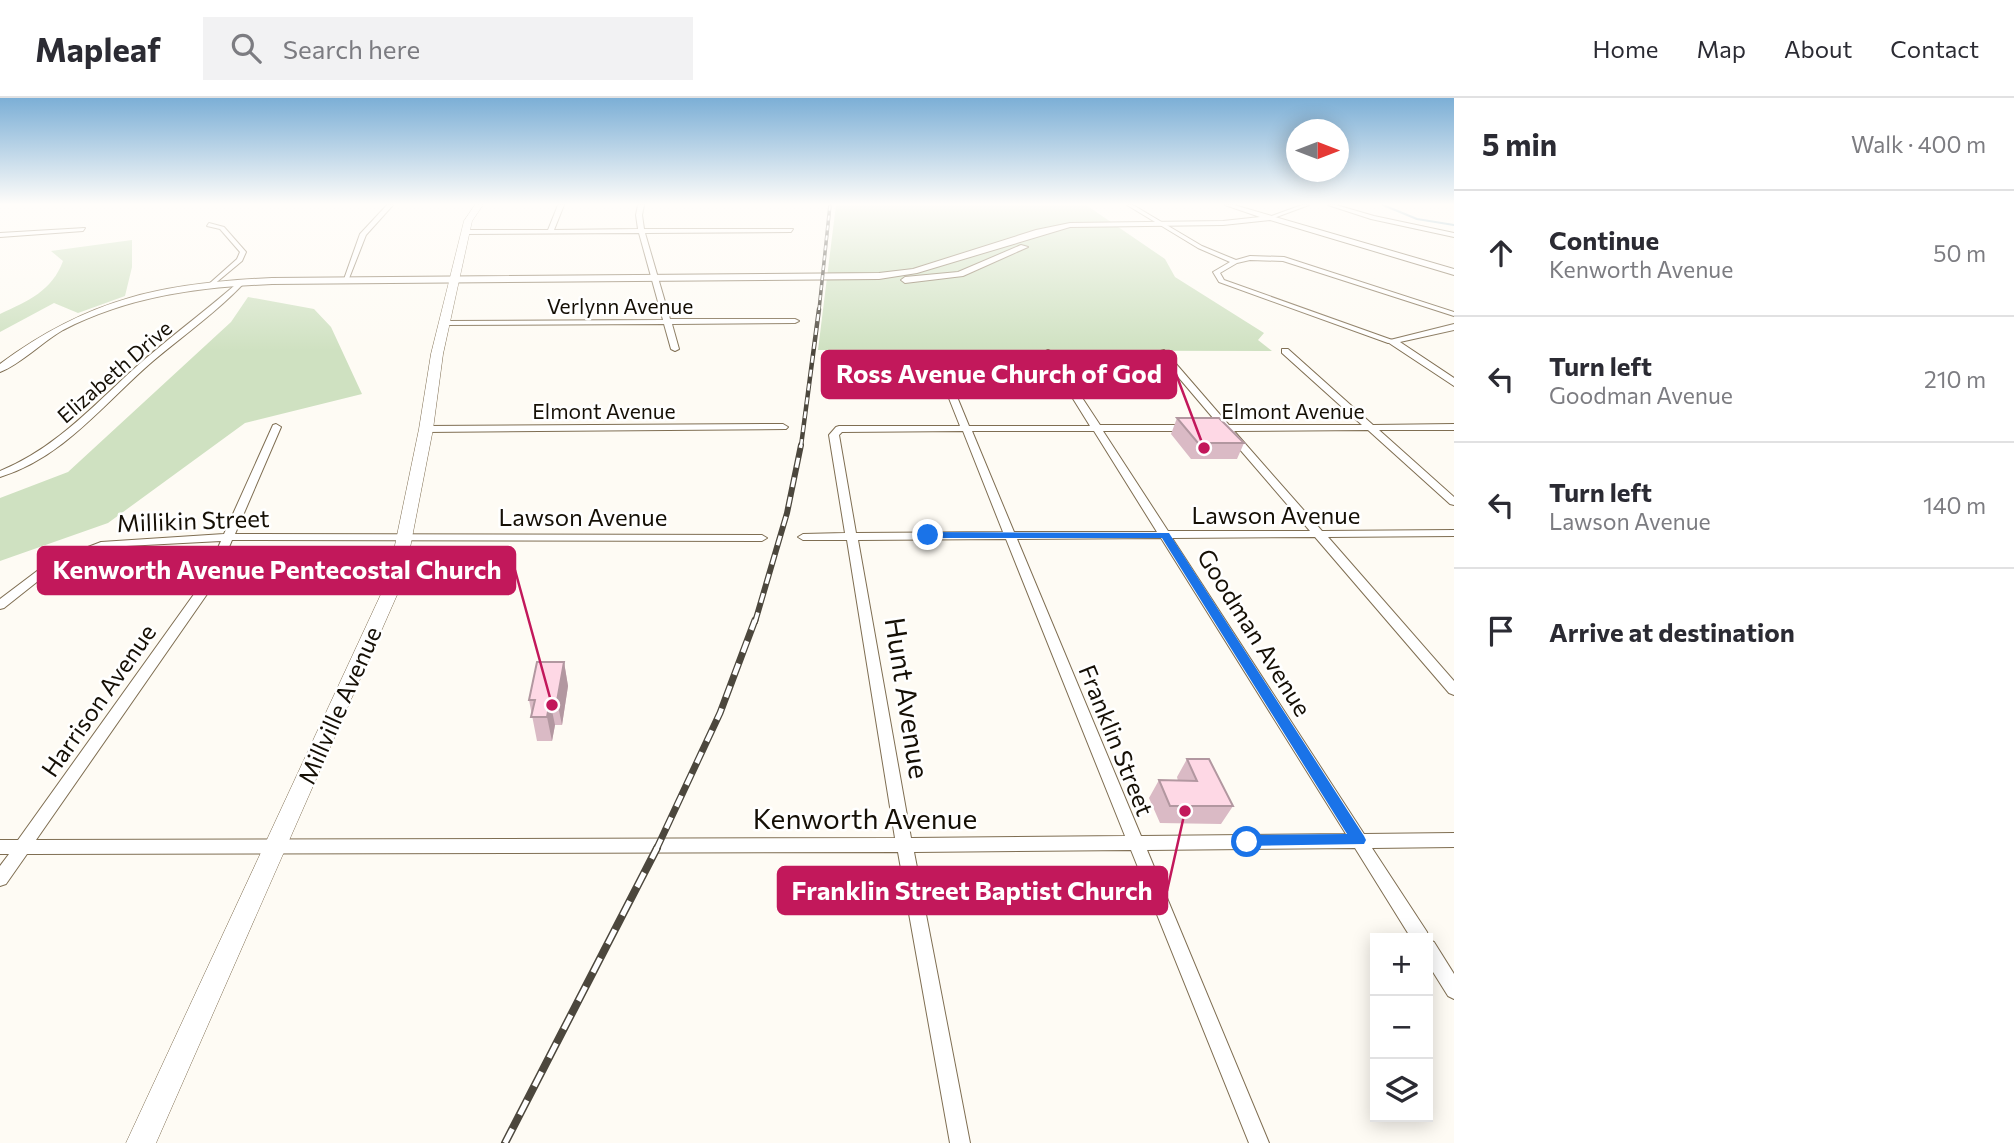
<!DOCTYPE html>
<meta charset="utf-8">
<style>
:root{--surface:#fff;--page:#f2f2f3;--text:#2b2b33;--muted:#7c7c81;--line:#e1e1e2}
body{margin:0;font-family:Commissioner,sans-serif;background:var(--page);color:var(--text)}
.controls{position:absolute;right:21px;bottom:21px;display:grid;overflow:hidden;border-radius:0px;box-shadow:0 4px 18px #0003}
.controls button{width:63px;height:63px;display:grid;place-items:center;padding:0;border:0;border-bottom:2px solid var(--line);background:var(--surface);color:var(--text);font:35px sans-serif}
.compass{position:absolute;left:1286px;top:21px;width:63px;height:63px;border-radius:50%;background:var(--surface);box-shadow:0 4px 18px #0003;rotate:90deg}
.stop{position:absolute;width:21px;height:21px;margin:-16px;border:5px solid #1a73e8;border-radius:50%;background:#fff}
.stop.end{background:#1a73e8;border-color:#fff;box-shadow:0 2px 7px #0008}
.list{margin:0;padding:0;list-style:none}
h2{display:flex;justify-content:space-between;align-items:center;height:91px;margin:0;padding:0 28px;font-size:30px}
h2 small{font-size:23px;font-weight:400;color:var(--muted)}
.list li{display:grid;grid-template-columns:46px 1fr auto;gap:21px;align-items:center;box-sizing:border-box;height:126px;padding:0 28px;border-top:2px solid var(--line)}
.list b{display:block;font-size:26px;white-space:nowrap}
.list p{margin:0;font-size:23px;white-space:nowrap;color:var(--muted)}
.list em{font-size:23px;font-style:normal;color:var(--muted)}
.icon{flex:none;width:38px;height:38px;fill:none;stroke:currentColor;stroke-width:2;stroke-linecap:round;stroke-linejoin:round}
.map{position:relative;flex:none;width:1454px;height:1045px;overflow:hidden}
header{display:flex;align-items:center;gap:42px;box-sizing:border-box;height:98px;padding:0 35px;background:var(--surface);border-bottom:2px solid var(--line)}
header strong{font-size:33px}
nav{display:flex;gap:38px;margin-inline-start:auto;font-size:24px}
.search{width:490px;height:63px;background:var(--page);display:flex;align-items:center;gap:18px;box-sizing:border-box;padding:0 24px;border-radius:0px;color:var(--muted);font-size:26px}
main{display:flex}
aside{flex:1;background:var(--surface)}
.map>svg:first-child{display:block}
.green{fill:#cfe1c1}
.lines{fill:none;stroke-linecap:round;stroke-linejoin:round}
.stream{stroke:#7ba7bb;stroke-width:2}
.minor-casing{stroke:#7f6e52;stroke-width:2}
.tertiary-casing{stroke:#7f6e52;stroke-width:2}
.secondary-casing{stroke:#7f6e52;stroke-width:1}
.minor{fill:#fff;fill-rule:evenodd}
.tertiary{fill:#fff;fill-rule:evenodd}
.secondary{fill:#fff;fill-rule:evenodd}
.rail-far4-casing{stroke:#4c473d;stroke-width:3.5}
.rail-far3-casing{stroke:#4c473d;stroke-width:4.5}
.rail-far2-casing{stroke:#4c473d;stroke-width:6}
.rail-far1-casing{stroke:#4c473d;stroke-width:7}
.rail-casing{stroke:#4c473d;stroke-width:8}
.rail-far4{stroke:#fff;stroke-width:2;stroke-dasharray:5;stroke-linecap:butt}
.rail-far3{stroke:#fff;stroke-width:2.5;stroke-dasharray:7;stroke-linecap:butt}
.rail-far2{stroke:#fff;stroke-width:3.5;stroke-dasharray:10;stroke-linecap:butt}
.rail-far1{stroke:#fff;stroke-width:4.5;stroke-dasharray:12;stroke-linecap:butt}
.rail{stroke:#fff;stroke-width:5;stroke-dasharray:16;stroke-linecap:butt}
.wall{fill:#dabac5}
.shaded-wall{fill:#b297a0}
.building{fill:#fed8e5;stroke:#b297a0;stroke-width:2}
.route{fill:#1a73e8}
.labels{text-anchor:middle;dominant-baseline:central;stroke-width:5;stroke-linejoin:round;paint-order:stroke}
.far-street-label{font-size:21px;fill:#150f05;stroke:#fff}
.street-label{font-size:24px;fill:#150f05;stroke:#fff}
.near-street-label{font-size:28px;fill:#150f05;stroke:#fff}
.leader{fill:none;stroke:#c2185b;stroke-width:2.5}
.callout-dot{fill:#c2185b;stroke:#fff;stroke-width:2.5}
.callout{fill:#c2185b;stroke:#c2185b;stroke-width:2.5}
.callout-label{font-size:26px;text-anchor:middle;font-weight:bold;fill:#fff}
</style>
<header>
<strong>Mapleaf</strong>
<div class="search"><svg class="icon" aria-label="search" viewBox="0 0 24 24"><circle cx="10" cy="10" r="6"/><path d="M15 15l6 6"/></svg>Search here</div>
<nav><a>Home</a><a>Map</a><a>About</a><a>Contact</a></nav>
</header>
<main>
<div class="map">
<svg width="1454" height="1045" viewBox="0 0 1454 1045">
<rect width="100%" height="100%" fill="#fefbf4"/>
<path class="green" d="M836 107H1086L1165 161 1175 179 1264 235 1258 242 1272 253 818 252Z
M132 142V169L125 198 78 215 54 205 0 234V216C28 203 52 193 63 163L51 153Z
M248 199 314 211 331 229 362 296 245 325 108 425 0 463V400L68 374 231 224Z"/>
<g class="lines">
<path class="stream" d="M1383 107 1417 121 1454 127"/>
<g class="minor-casing">
<path id="minor" d="M387 107H393L366 137 348 183 343 184 360 136Z
M558 107H564L554 132 638 131 636 117 638 107H644L642 117 644 131H793L791 134 645 135 670 221H795L799 223 795 225 672 226 679 251 675 253 671 251 664 226 443 227 442 225 446 223 663 222 639 135 465 136 462 134 465 132H548Z
M1127 107H1133L1202 148 1236 162 1250 158 1284 159 1454 214V218L1283 163 1250 162 1237 165 1220 175 1224 182 1395 243 1388 245 1219 184 1213 174 1230 164 1198 150Z
M1302 107H1309L1271 121 1266 120Z
M1328 107H1336L1374 118 1454 135V139L1371 121Z
M209 125 224 129 246 154 242 163 212 188 210 187V185L237 161 240 154 220 131 207 128Z
M85 130 83 133 0 139V135Z
M241 182 246 183C218 213 184 237 153 263 104 305 63 360 0 379V373C59 349 98 302 145 261 177 234 210 209 241 182Z
M1282 251H1288L1373 327 1454 326V332H1379L1454 399V407L1450 406 1368 332 1234 333 1322 433 1454 432V438L1328 439 1454 583V597L1449 595 1315 439 1172 440 1364 736 1454 735V749L1372 750 1427 834 1429 842 1434 844 1454 876V901L1448 898 1428 866V840H1411L1355 750 1147 752 1269 1045H1249L1131 752 914 754 970 1045H950L898 754 27 756 6 786 0 788V768L9 756H0V742H18L202 485 221 443 107 449 57 468 4 510 0 511V501L49 464 101 444 224 436 273 327 276 326 281 329 235 436 762 437 767 440 762 443 232 442 212 489 36 742 895 740 847 442H803L798 439 803 436 845 435 829 337 836 329 839 328H960L931 255 935 253 939 255 969 328H1090L1044 254 1048 252 1052 254 1100 327H1190L1195 330 1190 333H1103L1168 433H1310L1224 333 1212 332V328L1219 327 1157 254 1164 252 1229 327H1362L1282 255ZM963 333 1003 434 856 435 839 337 842 334ZM972 333H1094L1157 434H1014ZM1161 440 1346 736 1141 738 1017 441ZM1006 441 1125 738 911 740 858 442Z
M783 326 788 329 786 331 426 334 421 331 426 328Z"/>
</g>
<g class="tertiary-casing">
<path id="tertiary" d="M1225 107H1234L1454 171V177L1270 122 1223 127 1070 129 917 175 879 181 272 186C199 189 129 198 63 232 42 244 21 266 0 274V266C89 200 164 185 272 180L879 175 913 171 1036 132 1070 125 1223 123 1260 119Z
M1021 147 1028 149 963 178 905 185 901 182 905 179 958 174Z
M1454 226V232L1400 244 1454 280V288L1386 243Z"/>
</g>
<g class="secondary-casing">
<path id="secondary" d="M475 107H483L472 123 443 256 433 331 404 481 156 1045H126L388 481 419 331 431 256 464 123Z"/>
</g>
<use href="#minor" class="minor"/>
<use href="#tertiary" class="tertiary"/>
<use href="#secondary" class="secondary"/>
<g class="rail-far4-casing">
<path id="rail-far4" d="M819 212 830 107"/>
</g>
<g class="rail-far3-casing">
<path id="rail-far3" d="M801 348 819 211"/>
</g>
<g class="rail-far2-casing">
<path id="rail-far2" d="M755 524 787 415 801 347"/>
</g>
<g class="rail-far1-casing">
<path id="rail-far1" d="M656 752 720 615 755 522"/>
</g>
<g class="rail-casing">
<path id="rail" d="M505 1045 657 750"/>
</g>
<use href="#rail-far4" class="rail-far4"/>
<use href="#rail-far3" class="rail-far3"/>
<use href="#rail-far2" class="rail-far2"/>
<use href="#rail-far1" class="rail-far1"/>
<use href="#rail" class="rail"/>
</g>
<path class="wall" d="M1177 320 1244 345 1237 361H1191L1171 336Z
M564 564 568 588 562 627H555L552 643H537L529 602Z
M1187 661 1233 708 1221 726 1160 725 1149 700 1159 682 1178 683 1177 679Z"/>
<path class="shaded-wall" d="M564 564 568 588 562 627 557 603Z
M550 603 555 627 552 643 547 619Z"/>
<path class="building" d="M1177 320H1219L1244 345H1198Z
M537 564H564L557 603H550L547 619H531L535 602H529Z
M1187 661H1209L1233 708H1170L1159 682 1197 683Z"/>
<linearGradient id="sky" x2="0" y2="1"><stop stop-color="#7cafd6"/><stop offset="0.42" stop-color="#fffdfa"/><stop offset="1" stop-color="#fffdfa" stop-opacity="0"/></linearGradient>
<rect width="1454" height="253" fill="url(#sky)"/>
<path class="route" d="M924 434 1169 435 1364 738 1366 742 1364 746 1242 748 1240 744 1247 737 1347 736 1162 440H928L922 437Z"/>
<g class="labels">
<g class="far-street-label">
<text x="620" y="207">Verlynn Avenue</text>
<text transform="translate(114 273) rotate(-41)">Elizabeth Drive</text>
<text x="604" y="312">Elmont Avenue</text>
<text x="1293" y="312">Elmont Avenue</text>
</g>
<g class="street-label">
<text x="1276" y="416">Lawson Avenue</text>
<text x="583" y="418">Lawson Avenue</text>
<text transform="translate(193 422) rotate(-2)">Millikin Street</text>
<text transform="translate(1255 534) rotate(58)">Goodman Avenue</text>
<text transform="translate(98 602) rotate(-55)">Harrison Avenue</text>
<text transform="translate(339 607) rotate(-66)">Millville Avenue</text>
<text transform="translate(1117 642) rotate(68)">Franklin Street</text>
</g>
<g class="near-street-label">
<text transform="translate(908 600) rotate(81)">Hunt Avenue</text>
<text x="865" y="720">Kenworth Avenue</text>
</g>
</g>
<path class="leader" d="M1204 350L1176 276M552 607L515 472M1185 713L1167 793"/>
<g class="callout-dot">
<circle cx="1204" cy="350" r="7"/>
<circle cx="552" cy="607" r="7"/>
<circle cx="1185" cy="713" r="7"/>
</g>
<g class="callout">
<rect x="822" y="253" width="354" height="47" rx="7"/>
<rect x="38" y="449" width="477" height="47" rx="7"/>
<rect x="778" y="769" width="389" height="47" rx="7"/>
</g>
<g class="callout-label">
<text x="999" y="285">Ross Avenue Church of God</text>
<text x="277" y="481">Kenworth Avenue Pentecostal Church</text>
<text x="972" y="802">Franklin Street Baptist Church</text>
</g>
</svg>
<div class="controls">
<button>+</button>
<button>−</button>
<button><svg class="icon" aria-label="layers" viewBox="0 0 24 24"><path d="M12 4l9 5-9 5-9-5zM3 14l9 5 9-5"/></svg></button>
</div>
<svg class="compass" viewBox="-18 -18 36 36"><path d="M0-13l5 13h-10z" fill="#e53935"/><path d="M0 13l5-13h-10z" fill="#7c7c81"/></svg>
<div class="stop" style="left:1247px;top:744px"></div>
<div class="stop end" style="left:928px;top:437px"></div>
</div>
<aside>
<h2>5 min<small>Walk · 400 m</small></h2>
<ul class="list">
<li><svg class="icon" aria-label="ahead" viewBox="0 0 24 24"><path d="M12 20V5M6 11l6-6 6 6"/></svg><div><b>Continue</b><p>Kenworth Avenue</p></div><em>50 m</em></li>
<li><svg class="icon" aria-label="left" viewBox="0 0 24 24"><path d="M17 20v-9H6M10 6l-5 5 5 5"/></svg><div><b>Turn left</b><p>Goodman Avenue</p></div><em>210 m</em></li>
<li><svg class="icon" aria-label="left" viewBox="0 0 24 24"><path d="M17 20v-9H6M10 6l-5 5 5 5"/></svg><div><b>Turn left</b><p>Lawson Avenue</p></div><em>140 m</em></li>
<li><svg class="icon" aria-label="arrive" viewBox="0 0 24 24"><path d="M6 21V4h12l-3 4 3 4H6"/></svg><div><b>Arrive at destination</b></div></li>
</ul>
</aside>
</main>
